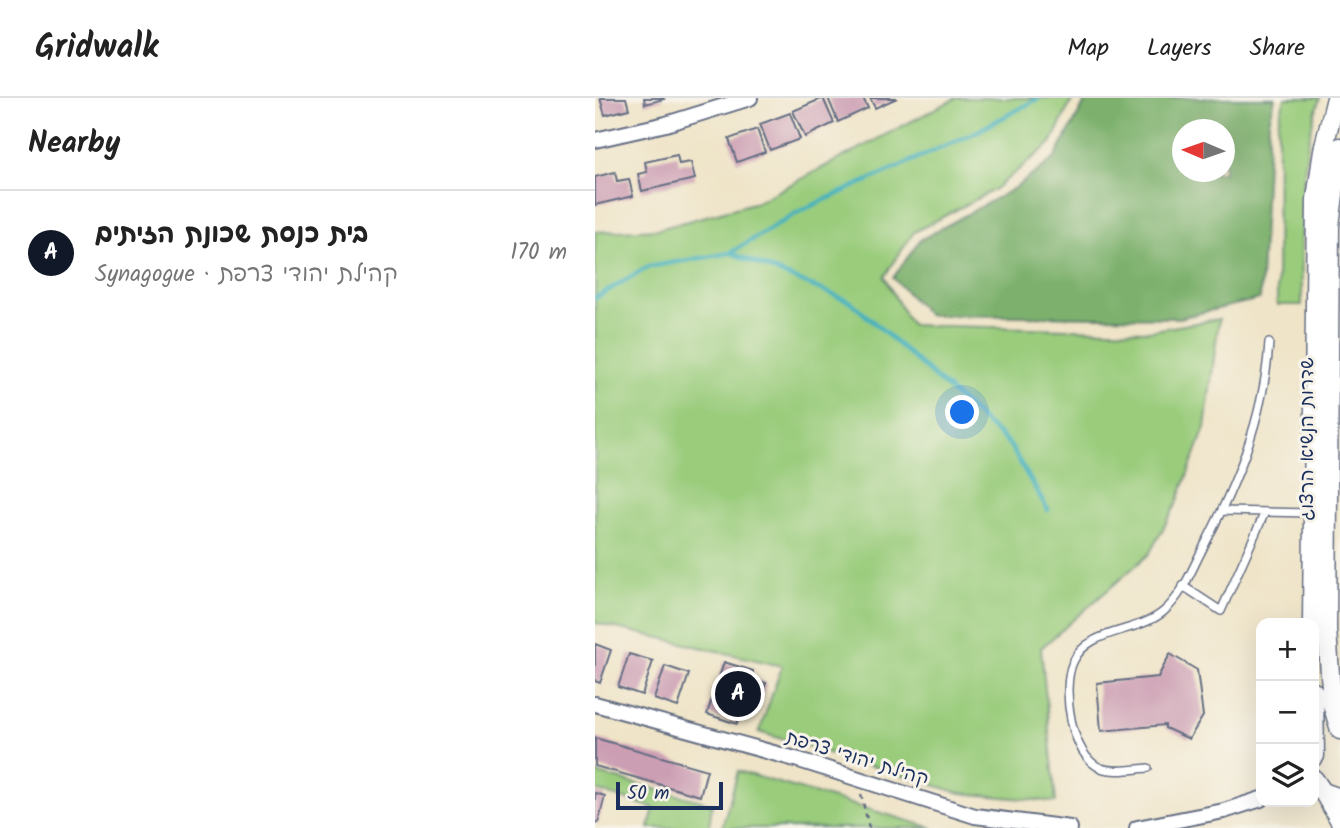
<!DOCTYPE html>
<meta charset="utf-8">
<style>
:root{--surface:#fff;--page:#f6f6f6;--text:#222;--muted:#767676;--line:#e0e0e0;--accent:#111827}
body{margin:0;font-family:Kalam,"Playpen Sans Hebrew",sans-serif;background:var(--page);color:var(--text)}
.controls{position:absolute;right:21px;bottom:21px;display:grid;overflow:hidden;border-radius:14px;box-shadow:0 7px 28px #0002}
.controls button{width:63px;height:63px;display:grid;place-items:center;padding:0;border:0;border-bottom:2px solid var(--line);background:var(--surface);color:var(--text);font:35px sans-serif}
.compass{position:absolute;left:577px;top:21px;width:63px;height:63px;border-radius:50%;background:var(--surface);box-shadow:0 7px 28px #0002;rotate:272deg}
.scale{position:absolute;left:21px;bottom:18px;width:107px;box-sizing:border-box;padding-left:7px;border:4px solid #1b2f5e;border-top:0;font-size:19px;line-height:24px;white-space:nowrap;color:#1b2f5e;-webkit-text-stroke:5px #f7f3e8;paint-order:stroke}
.you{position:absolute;left:368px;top:315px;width:24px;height:24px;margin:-18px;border:5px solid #fff;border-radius:50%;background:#1a73e8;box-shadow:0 0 0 10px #1a73e833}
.badge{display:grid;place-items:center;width:46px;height:46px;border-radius:50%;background:var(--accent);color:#fff;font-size:23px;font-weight:700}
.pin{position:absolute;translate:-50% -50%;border:4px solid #fff;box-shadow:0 2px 7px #0006}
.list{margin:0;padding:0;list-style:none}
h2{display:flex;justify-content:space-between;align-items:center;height:91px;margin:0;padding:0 28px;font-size:30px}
h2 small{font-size:23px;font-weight:400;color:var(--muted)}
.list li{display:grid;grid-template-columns:46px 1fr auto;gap:21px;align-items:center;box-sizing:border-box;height:126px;padding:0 28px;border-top:2px solid var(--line)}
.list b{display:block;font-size:26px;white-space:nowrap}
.list p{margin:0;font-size:23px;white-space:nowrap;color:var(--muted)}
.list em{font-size:23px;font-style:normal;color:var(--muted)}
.icon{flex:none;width:38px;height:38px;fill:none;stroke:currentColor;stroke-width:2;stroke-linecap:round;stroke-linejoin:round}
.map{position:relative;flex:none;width:745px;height:730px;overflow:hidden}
header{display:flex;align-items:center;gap:42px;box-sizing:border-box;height:98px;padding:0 35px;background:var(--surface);border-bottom:2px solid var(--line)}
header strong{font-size:33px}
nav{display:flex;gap:38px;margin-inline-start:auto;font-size:24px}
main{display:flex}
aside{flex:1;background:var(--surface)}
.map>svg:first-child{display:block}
.green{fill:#9acc7c;stroke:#5a7e6d;stroke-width:2}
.forest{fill:#7bb06c;stroke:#4b7065;stroke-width:2;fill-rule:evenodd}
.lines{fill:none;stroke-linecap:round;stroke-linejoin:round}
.stream{stroke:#42b1bd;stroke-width:4.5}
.building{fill:#cc9eb3}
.service-casing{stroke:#656e83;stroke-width:10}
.minor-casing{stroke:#656e83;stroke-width:18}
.tertiary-casing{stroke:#656e83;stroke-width:21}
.path{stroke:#656e83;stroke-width:2.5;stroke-dasharray:5 5;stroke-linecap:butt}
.service{stroke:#fff;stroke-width:7}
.minor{stroke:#fff;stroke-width:14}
.tertiary{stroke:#fff;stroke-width:18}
.labels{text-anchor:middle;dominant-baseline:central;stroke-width:6;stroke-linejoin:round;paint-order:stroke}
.street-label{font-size:19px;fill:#1b2f5e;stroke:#f7f3e8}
</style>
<header>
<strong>Gridwalk</strong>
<nav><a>Map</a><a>Layers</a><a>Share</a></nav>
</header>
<main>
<aside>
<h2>Nearby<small></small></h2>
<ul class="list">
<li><span class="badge">A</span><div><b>בית כנסת שכונת הזיתים</b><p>Synagogue · קהילת יהודי צרפת</p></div><em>170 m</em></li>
</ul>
</aside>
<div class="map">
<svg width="745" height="730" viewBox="0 0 745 730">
<rect width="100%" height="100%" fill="#f7f3e8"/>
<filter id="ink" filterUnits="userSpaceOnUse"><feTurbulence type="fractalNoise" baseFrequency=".0143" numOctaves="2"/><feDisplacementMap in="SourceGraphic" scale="14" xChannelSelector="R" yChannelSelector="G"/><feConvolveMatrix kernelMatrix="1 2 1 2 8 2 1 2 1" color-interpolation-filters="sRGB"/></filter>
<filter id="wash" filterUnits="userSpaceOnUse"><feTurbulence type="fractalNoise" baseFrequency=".00686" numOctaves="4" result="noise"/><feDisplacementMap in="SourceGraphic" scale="28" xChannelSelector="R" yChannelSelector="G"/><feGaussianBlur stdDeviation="1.57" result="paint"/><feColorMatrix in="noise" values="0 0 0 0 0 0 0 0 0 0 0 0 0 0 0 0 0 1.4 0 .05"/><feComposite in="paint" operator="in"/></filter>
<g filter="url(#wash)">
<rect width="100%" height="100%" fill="#efe4c8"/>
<path class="green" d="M361 0H478L456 45 399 92 319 134 289 179 316 227 554 233 624 221 610 330 582 405 554 456 446 550 461 704 365 695 164 634 187 568 0 525V134L64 131 162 104Z
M690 0H725C702 65 707 139 707 207H682L683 24Z
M143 673 338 730H127Z
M0 675 117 706 114 730H54L59 710 0 692Z"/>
<path class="forest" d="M492 0H680L674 24 665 201 584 220 333 217 298 180 325 142 420 90 460 60ZM587 32H629V74H587Z"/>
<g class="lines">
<path class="stream" d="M136 155 256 204 414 346 453 412
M0 200 53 169 135 155 205 113 381 34 444 0"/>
</g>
<g id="blocks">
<path class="building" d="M5 0H31L34 11 10 17Z
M49 0H68L69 1 50 6Z
M228 0 239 25 210 39 198 13Z
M233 0H268L273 10 243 24Z
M275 0H302L280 10Z
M195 15 205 41 175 52 165 26Z
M162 31 170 54 142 64 134 41Z
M82 57 84 66 96 64 100 81 47 93 43 76 52 74 50 64Z
M20 74 22 83 34 81 38 98 0 107V79Z
M0 546 16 552 5 585 0 583Z
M34 556 58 563 47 597 23 589Z
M575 556 602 572 608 618 594 641 570 630V627L506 633 502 585 563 579Z
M129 564 158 573 156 581 171 585 162 612 148 607 142 626 112 616Z
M70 568 94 576 83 609 59 601Z
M0 640 112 672 105 698 0 668Z
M0 695 10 698 3 725 0 724Z"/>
</g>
</g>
<g filter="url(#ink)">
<use href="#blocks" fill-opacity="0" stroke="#656e83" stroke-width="2"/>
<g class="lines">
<g class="service-casing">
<path id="service" d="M627 413 717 415
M588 488 626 513 670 414
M553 670C539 671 519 675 506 670 476 659 466 590 478 564 493 530 541 536 568 514 586 499 595 476 605 456 640 389 669 322 674 245"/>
</g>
<g class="minor-casing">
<path id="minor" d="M0 42 71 26 155 0
M0 606 204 662 380 718 475 730
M542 730 629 713 666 701"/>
</g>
<g class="tertiary-casing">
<path id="tertiary" d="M745 49 735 128 732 531 737 606 745 632
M717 525 721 101 728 52 741 0
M719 594 720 658
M719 681 728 694 745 700
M728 694 745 723"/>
</g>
<path class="path" d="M266 696 274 730"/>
<use href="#service" class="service"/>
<use href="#minor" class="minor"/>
<use href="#tertiary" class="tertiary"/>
</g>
</g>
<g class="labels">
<g class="street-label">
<text transform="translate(713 341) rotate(-90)">שדרות הנשיא הרצוג</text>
<text transform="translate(262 661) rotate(17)">קהילת יהודי צרפת</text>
</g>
</g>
</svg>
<div class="controls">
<button>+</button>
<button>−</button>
<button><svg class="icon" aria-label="layers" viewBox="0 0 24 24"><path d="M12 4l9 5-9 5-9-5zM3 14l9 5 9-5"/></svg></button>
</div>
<svg class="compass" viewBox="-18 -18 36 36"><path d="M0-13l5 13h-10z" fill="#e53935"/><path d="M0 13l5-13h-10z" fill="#767676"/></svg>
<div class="scale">50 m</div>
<div class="you"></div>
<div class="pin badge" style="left:143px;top:596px">A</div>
</div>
</main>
